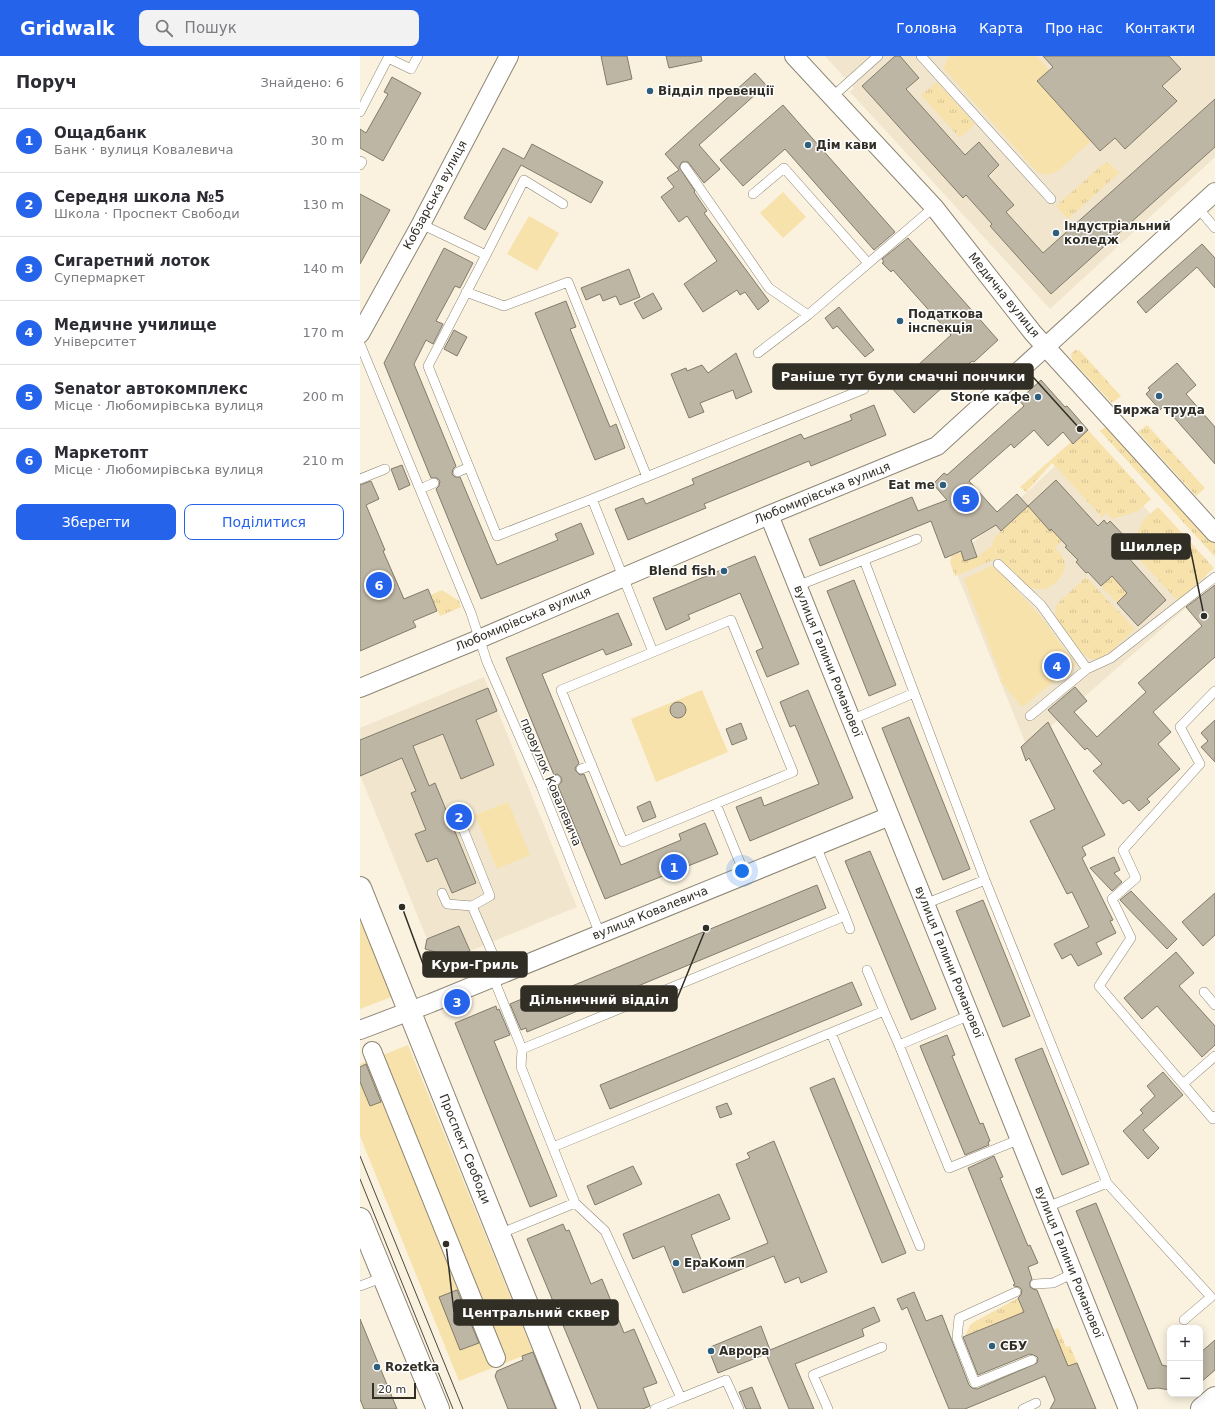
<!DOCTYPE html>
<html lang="uk">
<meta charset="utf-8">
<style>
:root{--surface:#fff;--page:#f2f2f3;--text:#2b2b33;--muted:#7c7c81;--line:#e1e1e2;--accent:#2563eb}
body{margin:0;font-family:"DejaVu Sans",sans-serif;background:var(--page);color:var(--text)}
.controls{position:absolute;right:12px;bottom:12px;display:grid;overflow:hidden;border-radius:8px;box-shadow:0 2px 10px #0003}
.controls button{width:36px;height:36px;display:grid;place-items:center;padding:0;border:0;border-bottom:1px solid var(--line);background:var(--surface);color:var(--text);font:20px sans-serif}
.scale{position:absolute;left:12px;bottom:10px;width:44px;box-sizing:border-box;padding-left:4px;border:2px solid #312e26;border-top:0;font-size:11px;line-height:14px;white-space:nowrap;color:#312e26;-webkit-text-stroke:3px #fff;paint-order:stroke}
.you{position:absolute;left:382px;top:815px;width:14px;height:14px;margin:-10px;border:3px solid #fff;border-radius:50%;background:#1a73e8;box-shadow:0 0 0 6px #1a73e833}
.badge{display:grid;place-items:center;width:26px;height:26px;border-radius:50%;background:var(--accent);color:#fff;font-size:13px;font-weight:700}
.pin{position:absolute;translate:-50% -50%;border:2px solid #fff;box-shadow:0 1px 4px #0006}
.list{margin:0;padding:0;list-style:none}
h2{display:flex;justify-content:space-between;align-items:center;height:52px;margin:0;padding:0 16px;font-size:17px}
h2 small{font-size:13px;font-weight:400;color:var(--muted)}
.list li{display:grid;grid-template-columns:26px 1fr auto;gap:12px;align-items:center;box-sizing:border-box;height:64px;padding:0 16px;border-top:1px solid var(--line)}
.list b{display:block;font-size:15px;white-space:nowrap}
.list p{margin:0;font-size:13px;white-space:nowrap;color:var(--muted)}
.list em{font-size:13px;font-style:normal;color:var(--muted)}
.actions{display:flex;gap:8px;padding:12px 16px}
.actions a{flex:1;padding:9px 0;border:1px solid var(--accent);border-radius:8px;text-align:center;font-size:14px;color:var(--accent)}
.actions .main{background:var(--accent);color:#fff}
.icon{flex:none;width:22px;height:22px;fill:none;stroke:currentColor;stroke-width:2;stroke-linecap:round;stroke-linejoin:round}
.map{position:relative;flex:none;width:855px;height:1353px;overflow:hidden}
header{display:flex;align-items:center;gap:24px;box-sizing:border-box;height:56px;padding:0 20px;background:var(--accent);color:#fff}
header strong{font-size:19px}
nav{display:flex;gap:22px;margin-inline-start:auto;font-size:14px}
.search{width:280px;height:36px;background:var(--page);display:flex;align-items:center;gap:10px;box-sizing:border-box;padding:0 14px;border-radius:8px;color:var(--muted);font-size:15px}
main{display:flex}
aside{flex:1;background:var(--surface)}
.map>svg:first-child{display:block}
.built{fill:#f1e6cd}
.grass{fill:url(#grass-tufts)}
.green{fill:#f7e2ac}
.building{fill:#beb6a4;stroke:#827b6a}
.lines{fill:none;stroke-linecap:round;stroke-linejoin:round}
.lane-casing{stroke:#8d8675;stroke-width:10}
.street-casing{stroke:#8d8675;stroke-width:20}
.secondary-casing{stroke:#8d8675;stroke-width:24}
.lane{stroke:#fff;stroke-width:9}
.street{stroke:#fff;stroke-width:18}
.secondary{stroke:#fff;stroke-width:22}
.tram{stroke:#4d4940;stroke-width:1}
.poi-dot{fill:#2f5e7d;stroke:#fff;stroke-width:1.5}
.labels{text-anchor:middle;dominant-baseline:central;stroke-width:3;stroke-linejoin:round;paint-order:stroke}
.poi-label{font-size:12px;font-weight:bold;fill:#312e26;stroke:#fff;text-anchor:start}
.street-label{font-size:12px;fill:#312e26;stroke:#fff}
.leader{fill:none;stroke:#312e26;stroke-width:1.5}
.callout-dot{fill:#312e26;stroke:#fff;stroke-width:1.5}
.callout{fill:#312e26;stroke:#312e26;stroke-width:1.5}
.callout-label{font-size:13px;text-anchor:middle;font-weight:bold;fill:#fff}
</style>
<header>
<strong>Gridwalk</strong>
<div class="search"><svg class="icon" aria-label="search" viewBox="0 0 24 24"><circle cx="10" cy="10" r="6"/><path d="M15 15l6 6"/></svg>Пошук</div>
<nav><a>Головна</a><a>Карта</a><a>Про нас</a><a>Контакти</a></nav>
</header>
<main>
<aside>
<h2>Поруч<small>Знайдено: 6</small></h2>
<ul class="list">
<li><span class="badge">1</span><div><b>Ощадбанк</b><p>Банк · вулиця Ковалевича</p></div><em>30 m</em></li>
<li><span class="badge">2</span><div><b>Середня школа №5</b><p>Школа · Проспект Свободи</p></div><em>130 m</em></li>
<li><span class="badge">3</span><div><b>Сигаретний лоток</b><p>Супермаркет</p></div><em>140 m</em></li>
<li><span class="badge">4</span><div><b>Медичне училище</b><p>Університет</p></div><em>170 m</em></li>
<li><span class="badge">5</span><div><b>Senator автокомплекс</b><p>Місце · Любомирівська вулиця</p></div><em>200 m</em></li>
<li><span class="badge">6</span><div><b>Маркетопт</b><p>Місце · Любомирівська вулиця</p></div><em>210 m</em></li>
</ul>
<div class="actions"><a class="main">Зберегти</a><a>Поділитися</a></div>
</aside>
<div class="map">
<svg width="855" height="1353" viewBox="0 0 855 1353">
<defs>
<pattern id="grass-tufts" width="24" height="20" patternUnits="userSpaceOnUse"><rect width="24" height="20" fill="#f7e2ac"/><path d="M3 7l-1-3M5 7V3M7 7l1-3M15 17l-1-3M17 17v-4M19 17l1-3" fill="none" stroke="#d4c294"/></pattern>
</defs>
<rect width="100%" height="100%" fill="#faf2df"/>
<path class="built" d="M465 0H855V101L690 253 490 36 494 32Z
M724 383 853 528 667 691 592 506Z
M124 621 217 851 110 895 99 870 67 883 0 719V672Z"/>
<path class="grass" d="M577 26 615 68 600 82 561 39Z
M747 106 751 109 759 117 708 163 696 150 742 109Z
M715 294H719L761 340 752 347 712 304 711 298Z
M749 368 855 485V501L740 375Z
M787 369 845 432 836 440 778 376Z
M728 374 791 443 778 455 752 463 747 457 742 461 692 407 666 436 660 431 711 386 713 387Z
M668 450 690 474 691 473 702 485 695 491C698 496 704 501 705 507 707 516 696 528 688 532 682 535 667 532 661 528 653 521 646 510 638 502L595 520 590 506 592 499 601 496 604 505 617 501 632 490 634 482Z
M798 451 854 512 818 545 774 498 782 490 775 482 784 463Z
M752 520 767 537 757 547 741 530Z
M726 521 775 573C766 581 747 602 736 603 733 603 729 603 727 601 722 598 718 592 715 587 707 577 688 560 698 547Z
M82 534 99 545 101 551 80 560 71 539Z
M658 1242 664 1256 605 1280 610 1269 614 1266Z
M698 1272 706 1291 710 1290 717 1307 708 1310 694 1274Z"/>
<path class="green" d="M589 0H677L689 14 677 25 731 85 698 115 687 119 677 116 583 12Z
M423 136 446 161 423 182 400 157Z
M169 160 199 177 177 215 147 198Z
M631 510 635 511 679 558 716 609 712 611 662 651 640 625 642 623 604 523Z
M342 634 368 696 296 726 271 663Z
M148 746 170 799 137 813 115 759Z
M0 863 34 940 0 953Z
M48 989 173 1296 99 1325 0 1080V1008Z"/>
<path class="building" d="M241 0H267L272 23 247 29Z
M306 0H341L342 5 309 12Z
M535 0H540L559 22 546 33 605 99 619 86 639 109 628 120 654 149 646 156 683 197 855 43V91L691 238 630 170 632 168 606 139 603 142 502 30Z
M683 0H809L821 13 802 30 817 45 765 93 755 82 740 95 677 25 693 11Z
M395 17 406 29 339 89 360 113 344 127 328 106H322L319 111 335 135 334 136 347 155 344 157 409 245 398 254 385 236 380 239 377 234 343 256 324 228 357 205 327 160 319 166 301 141 314 131 307 122 319 114 305 98Z
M32 21 61 37 23 105 0 92V73L6 77 28 38 24 36Z
M423 49 535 176 514 194 425 93 383 130 360 104Z
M172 88 243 126 231 147 161 109 125 174 104 162 143 92 164 103Z
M0 138 30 154 0 208Z
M548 182 638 284 614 306 612 305 554 357 531 331 544 320 545 321 591 279 533 214 531 216 522 207 524 206 522 203Z
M842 188 855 202V232L837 211 786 257 777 246Z
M84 192 113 207 100 232 95 230 76 265 83 268 73 288 66 284 54 308 96 410 93 413 92 418 95 421H100L137 509 198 484 195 478 221 467 234 498 121 543 76 433 79 430 80 425 77 422H71L24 307Z
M269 213 280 241 260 249 256 240 243 245 240 238 226 244 221 232Z
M293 237 302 253 283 263 274 247Z
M206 245 216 271 210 273 250 371 256 368 265 392 235 404 175 257Z
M479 251 514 294 505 301 477 270 473 273 465 262Z
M94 274 107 281 97 300 84 293Z
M376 297 392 336 376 343 373 334 340 347 344 356 329 362 311 318 326 312 327 315 342 309 348 317Z
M817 307 836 329 826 338 855 371V408L804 350 800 354 786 338 790 334 788 332Z
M681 324 705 351 707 350 728 374 713 388 703 376 688 390 674 374 654 392 651 388 609 425 637 456 657 438 668 450 641 475 636 469 611 484 617 501 604 505 601 495 585 502 571 465 460 510 449 483 552 441 558 455 587 444 573 428 584 417 587 419 664 350 659 344Z
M514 349 526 379 451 410 449 405 344 448 346 452 268 484 255 453 283 442 286 448 334 428 332 423 441 378 444 383 492 364 490 359Z
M42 409 50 429 39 434 31 413Z
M696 424 738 470 744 464 747 468 750 465 771 487 768 490 771 494 766 499 806 544 778 570 757 547 767 537 752 520 741 530 728 516 726 517 716 506 718 504 705 491 707 490 691 473 690 475 668 450Z
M11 425 19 443 6 449 25 494 23 495 44 543 68 533 77 555 53 565 56 571 0 595V429Z
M395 500 439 608 407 621 396 595 403 592 380 537 328 559 330 563 306 574 293 542Z
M494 524 536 629 509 640 467 535Z
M855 529V601L793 656 811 676 798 688 820 713 787 743 790 746 779 755 769 744 763 748 733 715 742 708 727 692 725 694 688 654 715 631 727 645 714 656 737 681 786 636 778 627 842 570 826 551Z
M258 557 272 589 246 599 243 593 182 618 219 707 215 712 216 715 220 719 224 718 261 809 321 784 319 778 345 767 358 798 245 843 198 730 202 725 201 721 197 718 194 719 146 602Z
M128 632 137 655 116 664 134 709 101 723 83 678 53 690 69 730 75 727 116 827 92 837 77 802 67 806 55 778 66 774 51 737 56 735 42 702 0 720V684Z
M448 634 493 742 390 785 376 751 401 741 404 750 459 728 435 669 430 671 420 646Z
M310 654a8 8 0 1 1 16 0a8 8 0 1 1-16 0Z
M549 661 610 813 583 824 522 672Z
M855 664V706L841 691 848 685 841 677Z
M688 666 745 779 722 791 726 799 722 802 753 864 750 865 756 877 736 887 742 898 718 910 711 898 702 903 694 888 729 871 712 836 707 838 670 765 695 753 669 702 666 705 661 691Z
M381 667 387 683 372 689 366 673Z
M290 745 296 761 283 766 277 751Z
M510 795 576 953 551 964 485 805Z
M754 801 760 814 754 817 762 826 752 835 730 812Z
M457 829 466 852 167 976 166 972 161 974 150 948 192 930 195 937Z
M771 835 817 883 807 893 760 844Z
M855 837V879L843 890 822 866Z
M623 844 670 960 643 971 596 855Z
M99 870 110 895 67 913 82 898 65 893 67 883Z
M816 896 834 917 819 930 855 970V989L842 1001 797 950 782 963 764 942Z
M492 926 502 949 250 1053 240 1029Z
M136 950 137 954 139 953 150 979 134 985 197 1140 170 1151 95 967Z
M587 979 595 999 592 1000 620 1068 623 1067 630 1085 628 1086 629 1089 605 1099 560 990Z
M682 992 729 1108 702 1119 655 1003Z
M6 1008 21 1046 10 1050 0 1026V1011Z
M803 1016 823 1039 783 1074 799 1092 788 1103 763 1075 783 1057 780 1054 795 1040 787 1030Z
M474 1022 546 1197 522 1207 450 1032Z
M367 1047 372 1058 360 1062 356 1051Z
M414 1085 467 1216 441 1227 439 1221 425 1227 414 1200 323 1237 304 1190 273 1203 263 1178 359 1138 370 1163 331 1179 345 1213 408 1187 376 1108 390 1102 387 1097Z
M634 1100 643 1121 640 1122 668 1190 670 1189 678 1207 668 1211 672 1223 670 1226V1231L673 1233 677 1234 708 1310 717 1307 736 1353H690L695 1344 685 1320 605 1353H589L547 1251 542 1254 537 1243 554 1236 566 1265 582 1259 609 1329 612 1332 617 1333 677 1307 678 1302 676 1300 670 1298 618 1319 603 1281 664 1256 658 1242 661 1239 662 1234 659 1231 654 1230 653 1229 655 1228 608 1112Z
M273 1110 282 1128 235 1149 227 1130Z
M736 1147 802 1309 810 1311V1334L798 1332 788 1333 716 1155Z
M203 1168 206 1175 209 1174 231 1228 242 1223 264 1277 274 1273 297 1327 283 1332 290 1350 283 1353H238L167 1183Z
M97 1234 119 1287 100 1294 79 1241Z
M514 1251 520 1265 502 1273 504 1280 435 1308 454 1353H429L406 1298 358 1317 348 1292 401 1270 410 1294Z
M0 1263 37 1353H4L0 1343Z
M855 1284V1314L840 1327V1297Z
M173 1296 196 1353H148L135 1320 137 1315 163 1304 162 1300Z
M392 1331 401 1353H386L379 1336Z"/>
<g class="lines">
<g class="lane-casing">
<path id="lane" d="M561 0 691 143
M472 41 518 0
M0 56 28 2 51 13 58 0
M0 105 2 106 0 109
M325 111 409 232 448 259
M393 138 424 112 508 207
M837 151 855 172
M61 168 126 199 68 310 137 480 232 443 293 596
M126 199 164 124 203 148
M106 236 144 250 208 226 287 421
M0 288 111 557 127 606 181 730 240 878
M398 297 448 259 574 151
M98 416 109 411
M0 423 25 413
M60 433 74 427
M232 443 504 333
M504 504 625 824 747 1127
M638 508 681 549 727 613
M437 530 557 483
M371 564 433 716 263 786 201 634Z
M855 635 820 671 840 708 763 794 776 822 752 843 771 882 739 930 853 1063 855 1060
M670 660 727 613 751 602 855 521
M491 664 554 637
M221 713 232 709
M181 730 196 724
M356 748 385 819
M102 770 130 840 112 850
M82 837 87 848 112 850 138 910 133 921 162 993 161 1011 215 1147 245 1175 321 1342 295 1353
M565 848 625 824
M485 860 490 873
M507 914 524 955
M844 936 855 949
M471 977 560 1190
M539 989 589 1112 660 1083
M162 993 485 860 456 790
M823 1028 855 1000
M193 1091 524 955 539 989 610 959
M687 1151 747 1127 851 1241 824 1264
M139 1178 215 1147
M675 1228 693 1227 714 1217
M0 1230 24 1221
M656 1236 599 1262 597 1282 615 1327 672 1304
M321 1342 366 1324 379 1353
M468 1353 453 1319 522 1291
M663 1353 676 1347"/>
</g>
<g class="street-casing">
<path id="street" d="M434 0 574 151 673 277 855 477
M0 278 61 168 149 0
M409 459 768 1353
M0 632 119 583 409 459 577 390 855 136
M0 974 71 947 530 760
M12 995 136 1302"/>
</g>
<g class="secondary-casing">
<path id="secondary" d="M0 832 209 1353
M0 1163 78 1353
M842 1353 855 1342"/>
</g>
<use href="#lane" class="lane"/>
<use href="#street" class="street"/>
<use href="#secondary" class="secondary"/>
<path class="tram" d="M0 1100 103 1353
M0 1123 93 1353"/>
</g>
<g class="poi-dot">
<circle cx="290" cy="35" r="4"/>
<circle cx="448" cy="89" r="4"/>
<circle cx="696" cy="177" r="4"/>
<circle cx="540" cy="265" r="4"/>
<circle cx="799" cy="340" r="4"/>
<circle cx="678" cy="341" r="4"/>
<circle cx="583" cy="429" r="4"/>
<circle cx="364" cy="515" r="4"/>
<circle cx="316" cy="1207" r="4"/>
<circle cx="632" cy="1290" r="4"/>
<circle cx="351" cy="1295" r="4"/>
<circle cx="17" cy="1311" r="4"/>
</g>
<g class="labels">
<g class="poi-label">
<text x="298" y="35">Відділ превенції</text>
<text x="456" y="89">Дiм кави</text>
<text x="704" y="170">Індустріальний<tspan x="704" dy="14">коледж</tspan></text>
<text x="548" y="258">Податкова<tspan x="548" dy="14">інспекція</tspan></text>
<text x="670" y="341" text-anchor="end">Stone кафе</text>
<text x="799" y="354" text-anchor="middle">Биржа труда</text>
<text x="575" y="429" text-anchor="end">Eat me</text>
<text x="356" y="515" text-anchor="end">Blend fish</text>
<text x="324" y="1207">ЕраКомп</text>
<text x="640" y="1290">СБУ</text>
<text x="359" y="1295">Аврора</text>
<text x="25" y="1311">Rozetka</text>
</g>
<g class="street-label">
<text transform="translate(75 139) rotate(-62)">Кобзарська вулиця</text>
<text transform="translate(644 239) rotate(51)">Медична вулиця</text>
<text transform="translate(462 437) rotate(-22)">Любомирівська вулиця</text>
<text transform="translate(163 563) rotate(-23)">Любомирівська вулиця</text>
<text transform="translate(468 605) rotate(68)">вулиця Галини Романової</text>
<text transform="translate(191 726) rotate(67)">провулок Ковалевича</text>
<text transform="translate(290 857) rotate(-22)">вулиця Ковалевича</text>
<text transform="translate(589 906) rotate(68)">вулиця Галини Романової</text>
<text transform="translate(105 1093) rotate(68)">Проспект Свободи</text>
<text transform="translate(709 1206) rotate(68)">вулиця Галини Романової</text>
</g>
</g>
<path class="leader" d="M720 373L673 321M844 560L830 491M42 851L63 908M346 872L317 943M86 1188L94 1256"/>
<g class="callout-dot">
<circle cx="720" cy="373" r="4"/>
<circle cx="844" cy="560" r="4"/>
<circle cx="42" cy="851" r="4"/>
<circle cx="346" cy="872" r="4"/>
<circle cx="86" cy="1188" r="4"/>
</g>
<g class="callout">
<rect x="413" y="308" width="260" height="25" rx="4"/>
<rect x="752" y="478" width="78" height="25" rx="4"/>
<rect x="63" y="896" width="104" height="25" rx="4"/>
<rect x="161" y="930" width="156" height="25" rx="4"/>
<rect x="94" y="1244" width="164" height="25" rx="4"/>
</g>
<g class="callout-label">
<text x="543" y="325">Раніше тут були смачні пончики</text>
<text x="791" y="495">Шиллер</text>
<text x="115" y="913">Кури-Гриль</text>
<text x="239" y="948">Дільничний відділ</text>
<text x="176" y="1261">Центральний сквер</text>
</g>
</svg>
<div class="controls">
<button>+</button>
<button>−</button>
</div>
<div class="scale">20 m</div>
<div class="you"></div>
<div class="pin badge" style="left:314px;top:811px">1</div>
<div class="pin badge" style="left:99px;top:761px">2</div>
<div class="pin badge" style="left:97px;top:946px">3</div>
<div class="pin badge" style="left:697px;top:610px">4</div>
<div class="pin badge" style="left:606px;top:443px">5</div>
<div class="pin badge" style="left:19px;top:529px">6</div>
</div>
</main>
